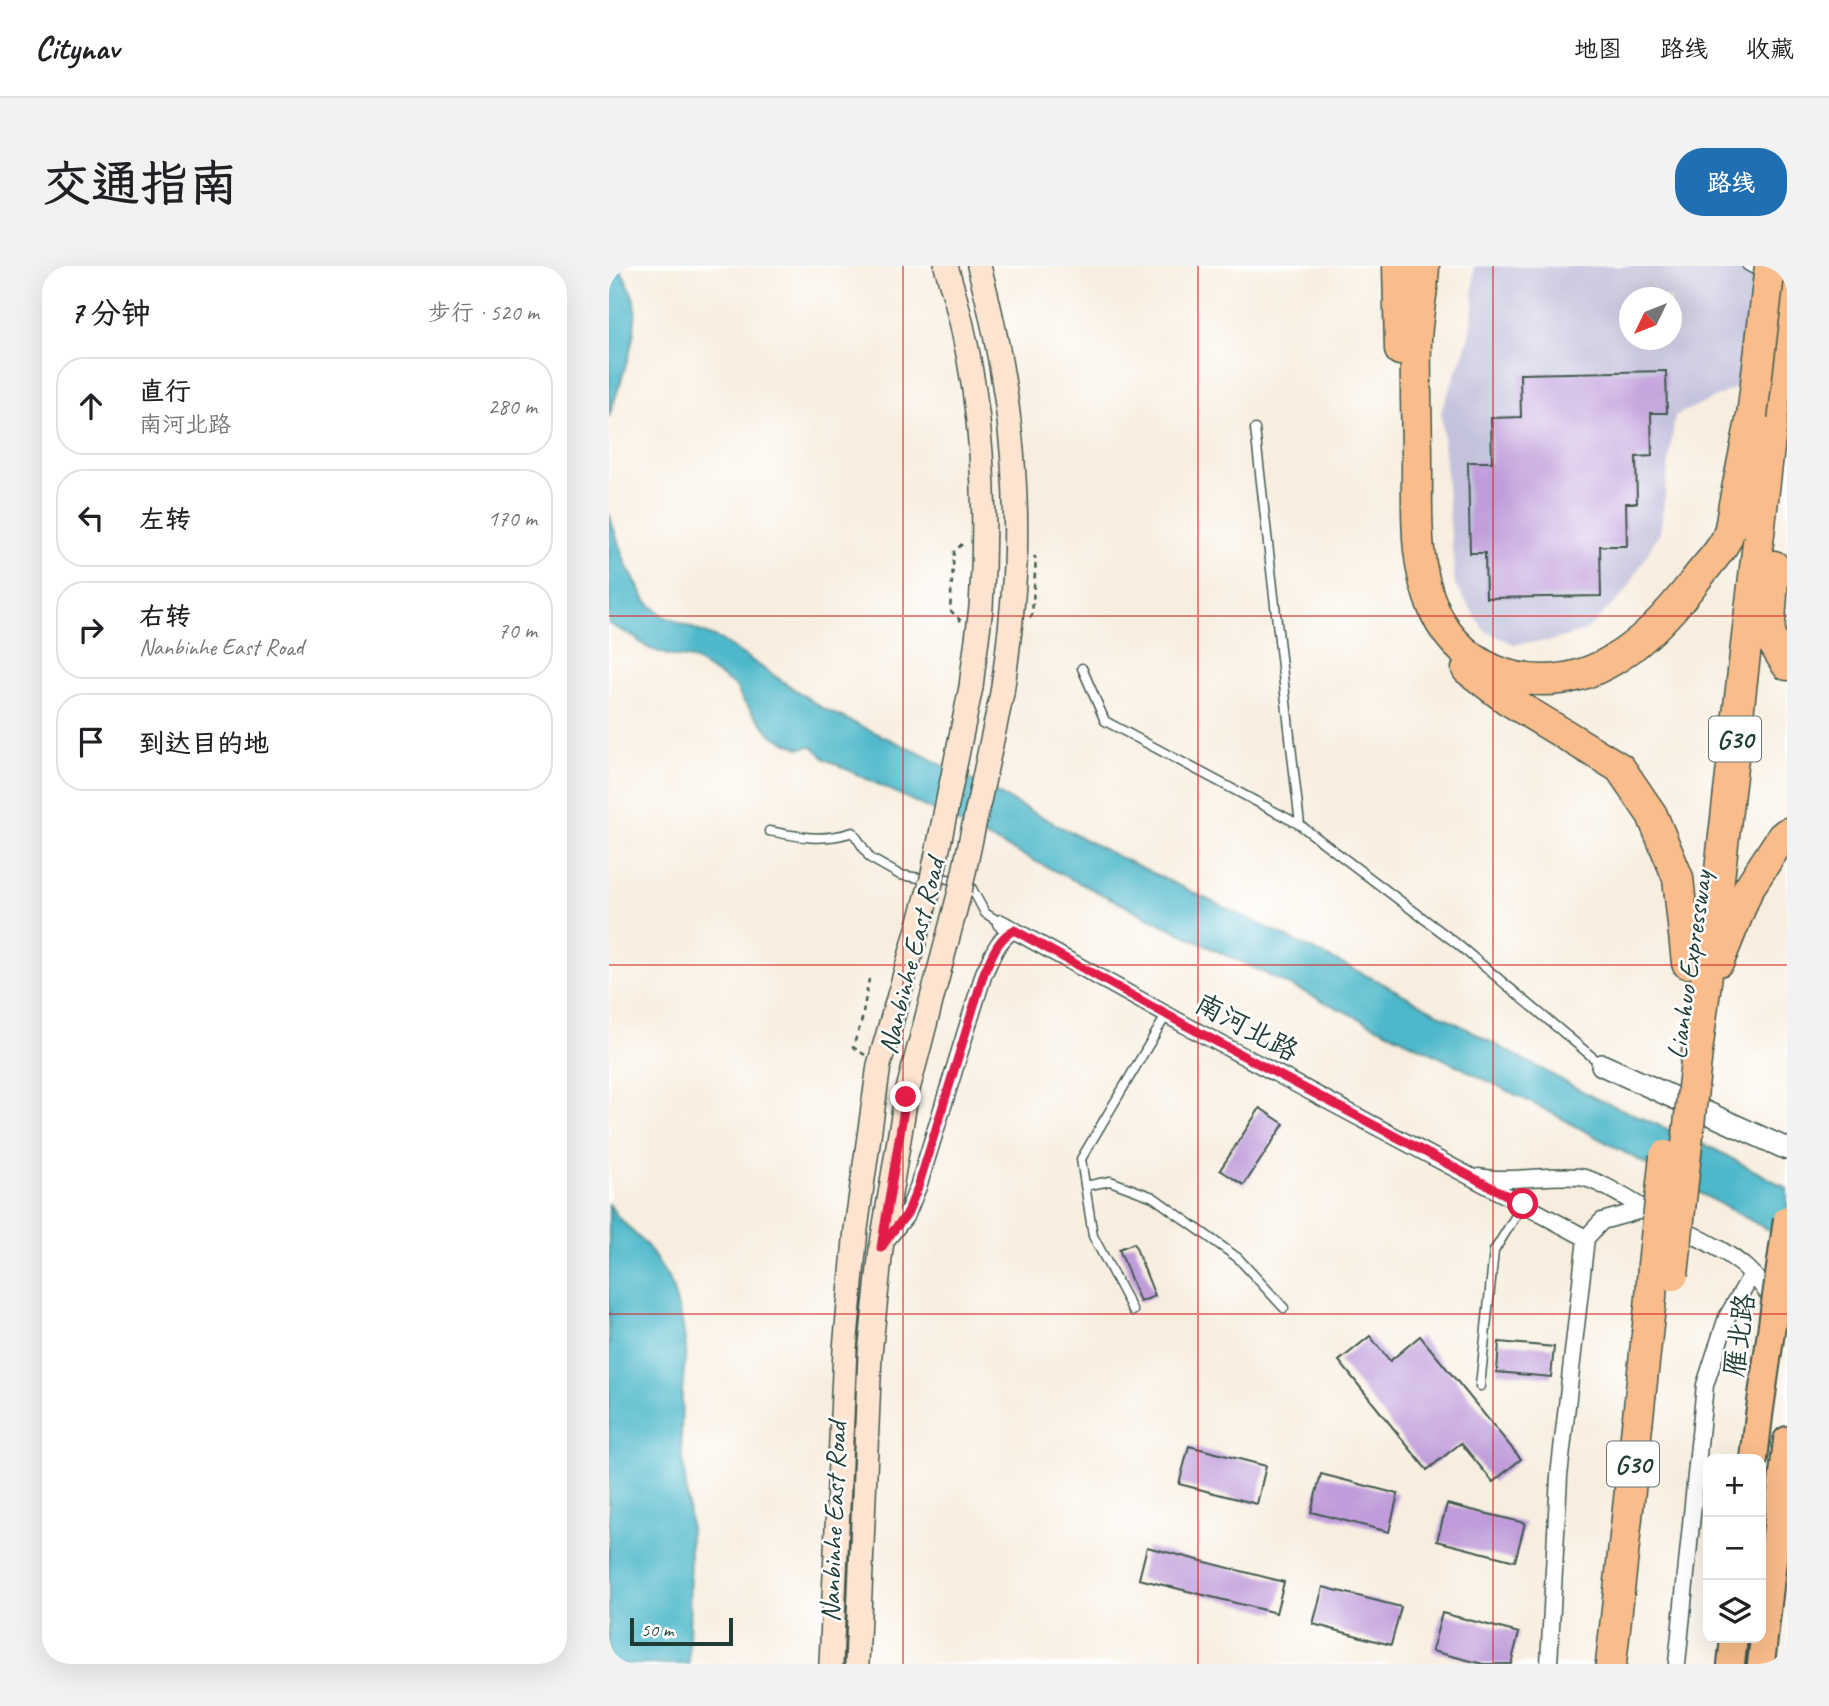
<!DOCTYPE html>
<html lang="zh">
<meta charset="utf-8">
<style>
:root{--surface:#fff;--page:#f2f2f2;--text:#202124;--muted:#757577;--line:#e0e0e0;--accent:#1f6fb2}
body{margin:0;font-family:Caveat,"LXGW WenKai TC",sans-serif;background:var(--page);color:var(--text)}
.controls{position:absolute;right:21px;bottom:21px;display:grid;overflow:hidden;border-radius:14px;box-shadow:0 7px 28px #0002}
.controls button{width:63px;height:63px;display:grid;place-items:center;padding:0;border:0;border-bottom:2px solid var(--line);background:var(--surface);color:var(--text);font:35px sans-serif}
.compass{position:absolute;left:1010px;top:21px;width:63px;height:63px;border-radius:50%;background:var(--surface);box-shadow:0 7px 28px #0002;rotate:227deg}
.scale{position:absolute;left:21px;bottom:18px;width:103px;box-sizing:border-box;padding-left:7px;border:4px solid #1f3d34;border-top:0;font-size:19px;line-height:24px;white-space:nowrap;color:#1f3d34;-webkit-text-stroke:5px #fff;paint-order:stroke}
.stop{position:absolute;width:21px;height:21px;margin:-16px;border:5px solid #e11d48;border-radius:50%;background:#fff}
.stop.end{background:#e11d48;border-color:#fff;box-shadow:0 2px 7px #0008}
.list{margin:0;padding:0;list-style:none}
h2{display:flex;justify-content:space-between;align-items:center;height:91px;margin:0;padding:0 28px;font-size:30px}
h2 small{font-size:23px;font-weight:400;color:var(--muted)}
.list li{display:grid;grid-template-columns:46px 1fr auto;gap:21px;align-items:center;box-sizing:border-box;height:98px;margin:0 14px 14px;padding:0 14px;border:2px solid var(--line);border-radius:28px}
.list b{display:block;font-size:26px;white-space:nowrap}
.list p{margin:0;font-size:23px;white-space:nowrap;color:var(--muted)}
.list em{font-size:23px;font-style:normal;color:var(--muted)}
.icon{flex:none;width:38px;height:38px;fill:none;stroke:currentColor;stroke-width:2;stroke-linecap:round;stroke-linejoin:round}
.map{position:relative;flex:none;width:1178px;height:1398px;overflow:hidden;border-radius:28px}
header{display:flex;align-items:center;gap:42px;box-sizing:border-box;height:98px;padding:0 35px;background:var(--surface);border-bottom:2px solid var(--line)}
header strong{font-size:33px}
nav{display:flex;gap:38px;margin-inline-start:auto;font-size:24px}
.intro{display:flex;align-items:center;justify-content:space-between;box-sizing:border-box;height:168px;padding:0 42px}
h1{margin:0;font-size:49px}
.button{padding:18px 32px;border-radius:28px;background:var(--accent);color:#fff;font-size:24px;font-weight:700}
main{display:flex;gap:42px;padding:0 42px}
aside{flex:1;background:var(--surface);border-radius:28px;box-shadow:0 7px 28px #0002}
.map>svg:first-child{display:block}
.industrial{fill:#c3c1db;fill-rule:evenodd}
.water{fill:#4db8ca;stroke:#367a7f;stroke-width:2}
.building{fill:#c09dda}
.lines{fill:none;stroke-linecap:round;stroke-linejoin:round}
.service-casing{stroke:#40584e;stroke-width:11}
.minor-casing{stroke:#40584e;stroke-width:19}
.tertiary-casing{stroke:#40584e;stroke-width:24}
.secondary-casing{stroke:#40584e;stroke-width:26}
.trunk-casing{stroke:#40584e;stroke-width:30}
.motorway-casing{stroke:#40584e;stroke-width:33}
.path{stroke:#40584e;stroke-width:2.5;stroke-dasharray:5 5;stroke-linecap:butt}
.service{stroke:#fff;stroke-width:8}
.minor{stroke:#fff;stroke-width:16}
.tertiary{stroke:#fff;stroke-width:21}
.secondary{stroke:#fde4d0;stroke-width:23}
.trunk{stroke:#f9bc8a;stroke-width:26}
.motorway{stroke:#f9bc8a;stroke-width:30}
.secondary-bridge-casing{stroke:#40584e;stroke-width:26;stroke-linecap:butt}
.trunk-bridge-casing{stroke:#40584e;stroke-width:30;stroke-linecap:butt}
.motorway-bridge-casing{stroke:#40584e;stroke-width:33;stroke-linecap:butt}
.secondary-bridge{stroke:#fde4d0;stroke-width:23}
.trunk-bridge{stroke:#f9bc8a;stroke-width:26}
.motorway-bridge{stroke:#f9bc8a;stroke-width:30}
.route{stroke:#e11d48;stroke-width:9}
.grid{fill:none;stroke:#d62828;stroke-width:2;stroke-opacity:0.55}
.labels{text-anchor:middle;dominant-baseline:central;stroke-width:5;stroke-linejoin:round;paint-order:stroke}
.shield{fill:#fff;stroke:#627771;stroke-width:2}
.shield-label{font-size:26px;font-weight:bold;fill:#1f3d34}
.street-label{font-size:28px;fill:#1f3d34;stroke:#fff}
</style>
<header>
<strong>Citynav</strong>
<nav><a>地图</a><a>路线</a><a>收藏</a></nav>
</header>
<div class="intro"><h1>交通指南</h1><a class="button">路线</a></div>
<main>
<aside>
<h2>7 分钟<small>步行 · 520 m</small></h2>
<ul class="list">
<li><svg class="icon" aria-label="ahead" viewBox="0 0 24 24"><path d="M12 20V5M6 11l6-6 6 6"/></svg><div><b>直行</b><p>南河北路</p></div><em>280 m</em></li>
<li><svg class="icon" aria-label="left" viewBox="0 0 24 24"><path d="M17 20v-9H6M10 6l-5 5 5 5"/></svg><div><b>左转</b></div><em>170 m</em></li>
<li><svg class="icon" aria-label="right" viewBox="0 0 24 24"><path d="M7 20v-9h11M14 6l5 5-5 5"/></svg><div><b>右转</b><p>Nanbinhe East Road</p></div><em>70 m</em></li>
<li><svg class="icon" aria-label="arrive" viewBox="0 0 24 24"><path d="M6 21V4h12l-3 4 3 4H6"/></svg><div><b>到达目的地</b></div></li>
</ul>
</aside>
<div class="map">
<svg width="1178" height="1398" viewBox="0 0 1178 1398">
<rect width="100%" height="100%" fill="#fff"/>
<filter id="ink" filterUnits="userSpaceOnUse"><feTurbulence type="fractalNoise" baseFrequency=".0143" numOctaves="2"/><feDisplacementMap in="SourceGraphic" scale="14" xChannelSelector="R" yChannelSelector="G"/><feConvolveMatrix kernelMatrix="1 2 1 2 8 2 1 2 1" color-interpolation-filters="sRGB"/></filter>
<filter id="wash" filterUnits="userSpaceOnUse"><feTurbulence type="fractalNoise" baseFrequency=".00686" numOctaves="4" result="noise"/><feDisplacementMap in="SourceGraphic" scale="28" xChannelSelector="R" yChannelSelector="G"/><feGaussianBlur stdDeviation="1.57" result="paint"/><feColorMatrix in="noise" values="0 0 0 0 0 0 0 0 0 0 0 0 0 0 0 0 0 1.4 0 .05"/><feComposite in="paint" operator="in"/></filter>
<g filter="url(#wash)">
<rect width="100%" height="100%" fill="#f8eedf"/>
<path class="industrial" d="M865 0H1178V98L1066 150 1051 266 1016 327 976 365 941 375 905 378 876 365 846 319 832 145 859 75 864 42ZM1020 32H1062V74H1020Z"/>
<path class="water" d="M0 0H9C15 11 25 27 26 40 29 73 10 119 0 151Z
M0 248 17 299 38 336 54 350 112 374 215 443 304 484 504 588 773 717 984 831 1105 883 1178 922V974L939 845 817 784 598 680 300 533 216 493 203 480 190 482 164 470 134 435 127 421 108 408 83 393 59 389 39 382 25 371 0 358Z
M0 938 9 951 39 981 61 1015 73 1055 77 1082 73 1127 72 1174 81 1259 80 1398H0Z"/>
<g id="blocks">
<path class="building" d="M1057 105 1058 147H1042L1043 190 1027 191 1028 237H1017L1018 280H991L992 330 877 332 876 287H861L859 196H883L882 152 912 151 911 108Z
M651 842 675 858 635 919 611 904Z
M525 977 546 1030 531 1036 510 983Z
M761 1070 781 1095 811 1070 912 1193 884 1216 852 1177 818 1204 730 1095Z
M890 1076 945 1081 942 1111 888 1106Z
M580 1180 657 1200 648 1238 570 1218Z
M712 1208 789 1228 780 1266 702 1246Z
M838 1238 916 1257 906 1295 828 1275Z
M538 1281 675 1316 667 1347 530 1313Z
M714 1321 792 1341 782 1379 704 1358Z
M833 1347 910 1367 902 1398H874L823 1385Z"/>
</g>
</g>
<g filter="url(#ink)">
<use href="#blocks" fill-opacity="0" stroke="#40584e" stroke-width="2"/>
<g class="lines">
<g class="service-casing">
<path id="service" d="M1138 0 1154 9
M646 163 691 559
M473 402 496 455 691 559 847 677 993 799
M160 565C190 571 214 576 244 566L261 592 291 609 311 612 331 611 361 619 376 647 392 657
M476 920 501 915 544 931 629 992 675 1042
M524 1045 484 970 472 893 558 748
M871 1120 885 985 914 938"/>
</g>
<g class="minor-casing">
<path id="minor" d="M392 657 578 760 977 972 993 955 1036 943
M870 911C903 917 937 908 970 911 989 913 1021 935 1039 945
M1065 959C1089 972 1117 984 1137 1002 1154 1017 1165 1037 1178 1055
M275 977 298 948 309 921 375 707C383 691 388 673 405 664
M940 1398 950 1210 977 972
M1068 1398 1096 1119 1118 1051 1143 1008"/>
</g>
<g class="tertiary-casing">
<path id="tertiary" d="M993 799 1178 883"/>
</g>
<g class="secondary-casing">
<path id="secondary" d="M337 0C371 109 380 227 372 341 369 367 365 394 362 421
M370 0C396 98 410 198 406 300 404 343 399 385 393 427
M222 1398 236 1083 247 963 270 799 322 617
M248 1398 261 1088 272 983 297 831 351 625"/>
</g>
<g class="trunk-casing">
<path id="trunk" d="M1145 1193 1150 1150
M1122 1398 1125 1372
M1152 1398 1178 1174"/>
</g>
<g class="motorway-casing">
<path id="motorway" d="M789 0 791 84
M815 0C814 25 808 49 807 74 806 116 808 158 808 200 808 249 805 301 826 346 839 375 865 398 895 408 978 433 1038 377 1085 316 1095 302 1109 289 1117 274 1122 264 1123 249 1125 238 1131 209 1137 179 1143 150
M1165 300 1160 370 1178 399
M858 403 899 434 1011 502 1043 549 1069 612 1078 697
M1110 695 1139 623 1173 571 1178 567
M1087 794 1108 630 1178 26
M1002 1398 1042 1032 1044 999"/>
</g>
<path class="path" d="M421 352 423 349 427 293 425 290
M352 355 341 344 345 286 355 276
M256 789 244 781 253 753 260 713"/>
<use href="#service" class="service"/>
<use href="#minor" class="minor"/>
<use href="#tertiary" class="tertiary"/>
<use href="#secondary" class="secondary"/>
<use href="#trunk" class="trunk"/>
<use href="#motorway" class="motorway"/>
<g class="secondary-bridge-casing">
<path id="secondary-bridge" d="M322 617 362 421
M351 625 393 427"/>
</g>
<g class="trunk-bridge-casing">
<path id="trunk-bridge" d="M1150 1150 1178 953"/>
</g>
<g class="motorway-bridge-casing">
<path id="motorway-bridge" d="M1143 150 1161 0
M1044 999 1056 890
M1064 1009 1087 794"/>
</g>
<use href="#secondary-bridge" class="secondary-bridge"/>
<use href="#trunk-bridge" class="trunk-bridge"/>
<use href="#motorway-bridge" class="motorway-bridge"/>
</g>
</g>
<g class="lines" filter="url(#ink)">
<path class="route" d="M297 831 272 982 284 965 298 948 309 921 375 707C383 690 388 673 405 664L578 760 914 938"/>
</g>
<path class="grid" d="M294 0V1398M589 0V1398M884 0V1398M0 350H1178M0 699H1178M0 1048H1178"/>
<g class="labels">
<g class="shield">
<rect x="1100" y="450.5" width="52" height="45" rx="5"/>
<rect x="998" y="1175.5" width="52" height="45" rx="5"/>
</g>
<g class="shield-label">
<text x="1126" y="473">G30</text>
<text x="1024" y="1198">G30</text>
</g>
<g class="street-label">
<text transform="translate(302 690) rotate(-76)">Nanbinhe East Road</text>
<text transform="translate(1080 699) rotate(-82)">Lianhuo Expressway</text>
<text transform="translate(638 761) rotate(28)">南河北路</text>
<text transform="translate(1130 1069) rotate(-82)">雁北路</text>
<text transform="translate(224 1256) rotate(-88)">Nanbinhe East Road</text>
</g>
</g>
</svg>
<div class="controls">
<button>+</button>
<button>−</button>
<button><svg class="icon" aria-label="layers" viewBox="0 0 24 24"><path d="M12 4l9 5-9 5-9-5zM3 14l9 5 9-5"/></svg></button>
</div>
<svg class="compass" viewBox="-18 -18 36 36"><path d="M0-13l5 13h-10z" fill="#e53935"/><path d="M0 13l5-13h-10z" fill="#757577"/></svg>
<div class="scale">50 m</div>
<div class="stop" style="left:914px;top:938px"></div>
<div class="stop end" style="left:297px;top:831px"></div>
</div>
</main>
